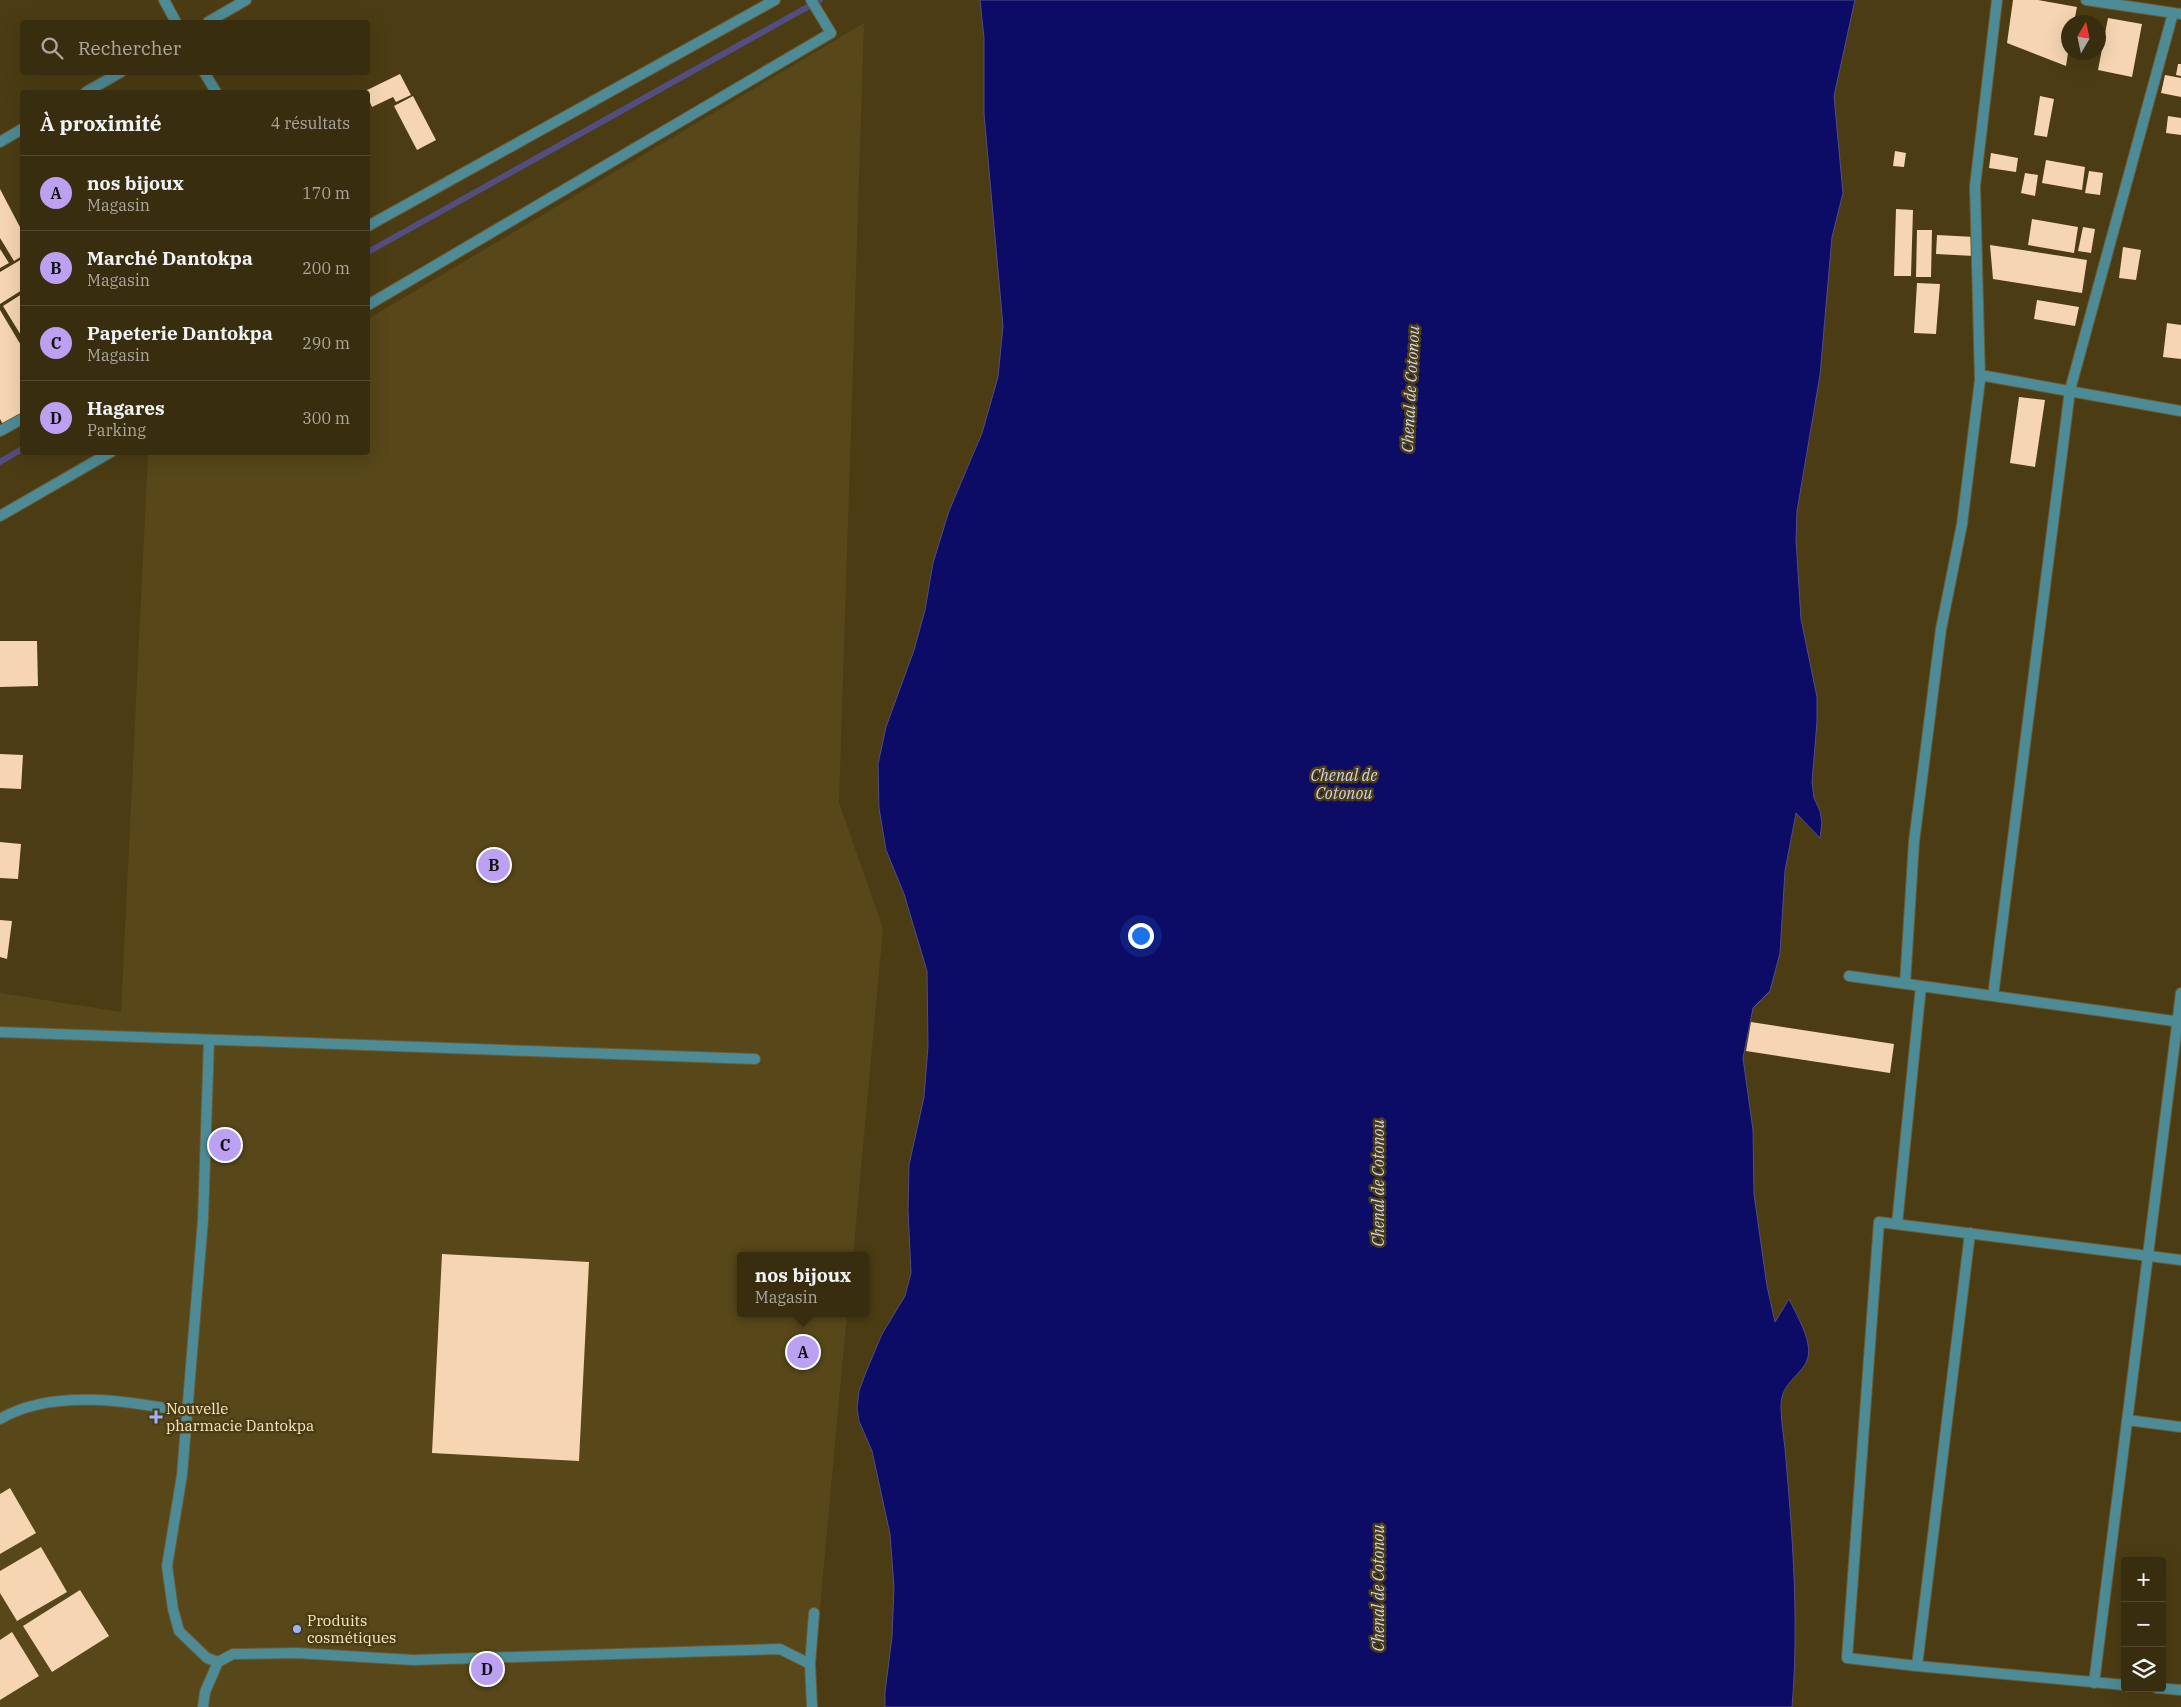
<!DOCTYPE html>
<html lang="fr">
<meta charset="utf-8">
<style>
:root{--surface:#382d0e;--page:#43391c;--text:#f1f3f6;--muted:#aba89e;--line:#52492e;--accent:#bca0f2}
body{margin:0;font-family:"IBM Plex Serif",serif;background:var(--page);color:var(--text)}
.controls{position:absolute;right:15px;bottom:15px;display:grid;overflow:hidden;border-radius:5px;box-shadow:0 5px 20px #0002}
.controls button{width:45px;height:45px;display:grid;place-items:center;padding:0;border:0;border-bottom:1px solid var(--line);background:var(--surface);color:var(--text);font:25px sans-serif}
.compass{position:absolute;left:2061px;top:15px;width:45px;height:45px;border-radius:50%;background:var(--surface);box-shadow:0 5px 20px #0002;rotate:9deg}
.you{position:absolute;left:1140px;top:935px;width:18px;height:18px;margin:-12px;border:4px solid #fff;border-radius:50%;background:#1a73e8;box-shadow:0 0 0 8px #1a73e833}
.badge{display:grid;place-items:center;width:32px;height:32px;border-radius:50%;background:var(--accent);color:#111;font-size:16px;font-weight:700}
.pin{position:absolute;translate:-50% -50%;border:2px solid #fff;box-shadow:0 1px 5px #0006}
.popup{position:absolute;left:737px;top:1252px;width:132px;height:65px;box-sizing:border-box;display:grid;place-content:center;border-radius:5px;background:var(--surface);filter:drop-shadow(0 1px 4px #0005);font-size:16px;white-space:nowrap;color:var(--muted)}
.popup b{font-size:19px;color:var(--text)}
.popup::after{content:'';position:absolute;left:50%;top:100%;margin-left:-10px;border:10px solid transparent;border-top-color:var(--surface)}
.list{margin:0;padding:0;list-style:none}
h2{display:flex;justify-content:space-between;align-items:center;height:65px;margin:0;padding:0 20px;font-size:21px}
h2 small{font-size:16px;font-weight:400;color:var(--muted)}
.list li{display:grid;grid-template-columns:32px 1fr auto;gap:15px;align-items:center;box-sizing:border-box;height:75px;padding:0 20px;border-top:1px solid var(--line)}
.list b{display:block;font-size:19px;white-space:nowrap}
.list p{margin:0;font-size:16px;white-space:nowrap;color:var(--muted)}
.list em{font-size:16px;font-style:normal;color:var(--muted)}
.icon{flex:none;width:28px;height:28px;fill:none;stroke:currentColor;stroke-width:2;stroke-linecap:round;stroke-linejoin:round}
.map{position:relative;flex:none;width:2181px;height:1707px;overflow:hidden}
.search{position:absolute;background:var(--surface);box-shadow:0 5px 20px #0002;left:20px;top:20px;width:350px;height:55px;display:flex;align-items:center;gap:12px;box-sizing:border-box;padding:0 18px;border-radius:5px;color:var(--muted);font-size:19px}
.panel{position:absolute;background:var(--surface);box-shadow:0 5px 20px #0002;left:20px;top:90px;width:350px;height:365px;border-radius:5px}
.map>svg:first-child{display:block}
.built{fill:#574719}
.water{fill:#0c0b65;stroke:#524e82}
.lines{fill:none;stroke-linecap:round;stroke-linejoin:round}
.stream{stroke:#524e82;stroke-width:6}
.building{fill:#f5d5b2}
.lane-casing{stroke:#6a5b33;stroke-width:12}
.street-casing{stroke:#6a5b33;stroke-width:12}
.lane{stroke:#4d8b96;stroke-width:10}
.street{stroke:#4d8b96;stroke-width:10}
.poi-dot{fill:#9cb4fd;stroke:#4b3c13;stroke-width:2}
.labels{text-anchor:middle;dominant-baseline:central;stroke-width:5;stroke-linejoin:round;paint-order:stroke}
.poi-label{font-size:15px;fill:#f7e9c4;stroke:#4b3c13;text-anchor:start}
.water-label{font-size:16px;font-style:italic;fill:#ccd5ed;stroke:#4b3c13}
</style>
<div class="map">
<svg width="2181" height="1707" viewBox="0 0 2181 1707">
<rect width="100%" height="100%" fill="#4b3c13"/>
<path class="built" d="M864 23 839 803 883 928 853 1256H740V1313H847L811 1707H0V993L121 1012 148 453 368 452V319Z"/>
<path class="water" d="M980 0H1855L1834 96 1843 193 1832 237 1820 375 1797 511 1796 540 1801 619 1817 697V722L1812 782 1814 798 1820 811 1822 823 1820 838 1796 813 1785 871 1780 953 1770 991 1753 1008 1743 1058 1753 1130 1754 1194 1767 1286 1775 1322 1789 1299C1796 1313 1805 1329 1808 1344 1814 1374 1780 1376 1781 1407 1781 1424 1785 1442 1786 1460 1793 1541 1799 1625 1792 1707H885V1692L892 1637 894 1587 890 1534 872 1451 859 1421 857 1408 859 1391 866 1372 882 1334 905 1296 911 1273 908 1210 909 1165 924 1097 928 1046 927 971 904 894 886 850 879 808 878 764 886 727 914 650 925 610 933 563 949 511 982 433 998 377 1003 326 984 114V38Z"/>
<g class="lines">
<path class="stream" d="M368 252 820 0
M0 462 22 449"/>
</g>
<path class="building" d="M2013 0H2038L2077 7 2074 22H2068V53L2066 66 2007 43Z
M2108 18 2142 24 2132 77 2098 70Z
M2178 64H2181V76L2176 75Z
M400 74 411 95 396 102 393 97 372 107 368 98V92H363Z
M2165 75 2181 78V97L2161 93Z
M413 96 436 140 417 150 394 106Z
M2040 96 2054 99 2047 137 2034 135Z
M2168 116 2181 118V135L2166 133Z
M1895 151 1906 153 1904 167 1893 166Z
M1991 153 2018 158 2016 172 1989 168Z
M2046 160 2085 167 2082 190 2042 183Z
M2089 171 2103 173 2100 195 2085 193Z
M2025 173 2038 175 2035 196 2021 193Z
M0 189 22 231V256L14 261 0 238Z
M1896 209 1913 210 1911 276H1894Z
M2032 219 2078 227 2074 253 2028 245Z
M2083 227 2095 229 2091 253 2078 251Z
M1917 230H1932L1931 277H1916Z
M1937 235 1975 237 1974 256 1936 254Z
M1990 245 2087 260 2082 293 1993 279Z
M2123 247 2141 250 2136 280 2119 278Z
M0 249 9 263 0 268Z
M22 259V290L0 304V272Z
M1917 283 1940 284 1936 334 1914 333Z
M22 294V337L3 306Z
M2037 300 2079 307 2075 326 2034 319Z
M0 310 22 347V419L5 428 0 419Z
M2167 323 2181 325V359L2163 357Z
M2019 397 2045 400 2035 467 2010 463Z
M0 641H37L38 686 0 687Z
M0 754 23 755 21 789 0 788Z
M0 842 21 844 18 879 0 878Z
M0 920 12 921 7 959 0 957Z
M1751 1022 1894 1044 1890 1073 1746 1051Z
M442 1254 589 1262 579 1461 432 1453Z
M10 1488 36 1533 0 1554V1494Z
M41 1547 67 1592 17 1621 0 1593V1571Z
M80 1590 109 1636 52 1672 23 1626Z
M12 1632 39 1676 0 1700V1640Z"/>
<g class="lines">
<g class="lane-casing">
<path id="lane" d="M0 1032 755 1059
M209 1040 203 1220 182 1475 167 1566 173 1609 179 1631 207 1658 218 1662
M0 1419C52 1388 130 1401 187 1412
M203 1707 205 1692 218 1662 233 1654 297 1653 413 1660 780 1649 810 1664
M812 1707 810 1664 814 1613"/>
</g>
<g class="street-casing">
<path id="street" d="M164 0 176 22
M2086 0 2181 14
M208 22 246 0
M204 72 216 92
M86 92 121 72
M0 142 22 129
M368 226 775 0
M368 305 831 33 811 0
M1980 375 2181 411
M0 431 22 419
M0 516 111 452
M1849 976 2181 1022
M1905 984 1914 842 1941 629 1962 524 1980 380 1975 186 1997 0
M1993 996 2070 390 2173 13
M1897 1224 1921 986
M2127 1420 2181 1427
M1917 1666 1970 1233
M2094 1683 2181 993
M2125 1685 1917 1666 1847 1658 1879 1222 2181 1260
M2157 1688 2181 1690"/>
</g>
<use href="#lane" class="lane"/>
<use href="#street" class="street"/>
</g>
<g class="poi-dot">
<path d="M153.5 1409.5h5v5h5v5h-5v5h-5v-5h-5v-5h5z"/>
<circle cx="297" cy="1629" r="5"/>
</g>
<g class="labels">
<g class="poi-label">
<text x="166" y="1408">Nouvelle<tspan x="166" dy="17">pharmacie Dantokpa</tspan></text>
<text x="307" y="1620">Produits<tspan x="307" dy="17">cosmétiques</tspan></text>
</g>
<g class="water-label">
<text transform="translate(1410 389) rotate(-87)">Chenal de Cotonou</text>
<text x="1344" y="775">Chenal de<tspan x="1344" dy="18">Cotonou</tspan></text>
<text transform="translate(1378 1183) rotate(-90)">Chenal de Cotonou</text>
<text transform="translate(1378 1588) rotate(-90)">Chenal de Cotonou</text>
</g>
</g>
</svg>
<div class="controls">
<button>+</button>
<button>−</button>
<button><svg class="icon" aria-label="layers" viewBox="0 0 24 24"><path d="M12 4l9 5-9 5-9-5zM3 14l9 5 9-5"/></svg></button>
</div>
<svg class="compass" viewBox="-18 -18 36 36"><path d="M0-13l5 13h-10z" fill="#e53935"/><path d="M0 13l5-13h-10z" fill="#aba89e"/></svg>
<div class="you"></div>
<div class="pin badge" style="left:803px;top:1352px">A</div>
<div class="popup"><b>nos bijoux</b>Magasin</div>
<div class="pin badge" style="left:494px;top:865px">B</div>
<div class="pin badge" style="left:225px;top:1145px">C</div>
<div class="pin badge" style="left:487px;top:1669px">D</div>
<div class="search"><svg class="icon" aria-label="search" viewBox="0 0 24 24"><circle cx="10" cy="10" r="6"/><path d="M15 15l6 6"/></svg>Rechercher</div>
<section class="panel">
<h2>À proximité<small>4 résultats</small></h2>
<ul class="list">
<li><span class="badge">A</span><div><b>nos bijoux</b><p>Magasin</p></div><em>170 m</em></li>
<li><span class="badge">B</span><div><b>Marché Dantokpa</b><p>Magasin</p></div><em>200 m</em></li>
<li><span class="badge">C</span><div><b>Papeterie Dantokpa</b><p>Magasin</p></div><em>290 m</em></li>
<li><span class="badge">D</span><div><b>Hagares</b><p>Parking</p></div><em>300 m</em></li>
</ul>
</section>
</div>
